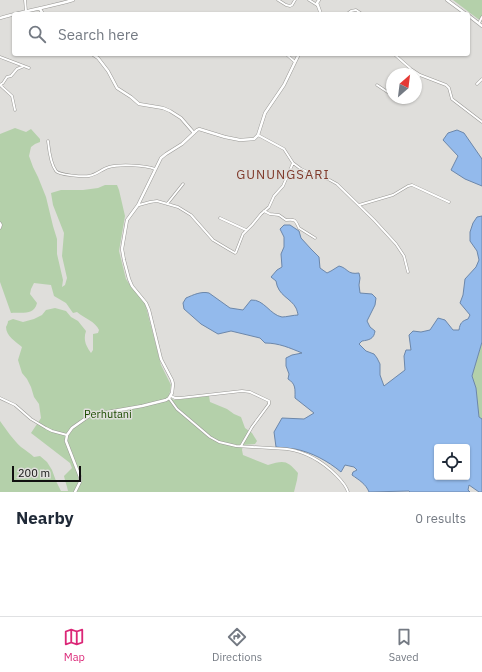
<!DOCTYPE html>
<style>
:root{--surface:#fff;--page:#f2f2f3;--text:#1f2937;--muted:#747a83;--line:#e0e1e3;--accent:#db2777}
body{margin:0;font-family:"IBM Plex Sans",sans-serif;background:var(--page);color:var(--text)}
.controls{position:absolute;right:12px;bottom:12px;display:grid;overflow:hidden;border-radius:4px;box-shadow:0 1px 3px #0004}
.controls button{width:36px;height:36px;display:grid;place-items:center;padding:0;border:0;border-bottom:1px solid var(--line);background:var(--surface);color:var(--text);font:20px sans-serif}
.compass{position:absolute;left:386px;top:68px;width:36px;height:36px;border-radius:50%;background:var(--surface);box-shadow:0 1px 3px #0004;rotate:28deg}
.scale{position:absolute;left:12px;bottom:10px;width:69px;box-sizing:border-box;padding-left:4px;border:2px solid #10100f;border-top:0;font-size:11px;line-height:14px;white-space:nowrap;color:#10100f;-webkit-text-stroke:3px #dfdedb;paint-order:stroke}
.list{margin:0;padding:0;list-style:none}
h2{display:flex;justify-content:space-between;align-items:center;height:52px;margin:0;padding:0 16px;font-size:17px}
h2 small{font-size:13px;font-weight:400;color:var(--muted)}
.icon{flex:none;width:22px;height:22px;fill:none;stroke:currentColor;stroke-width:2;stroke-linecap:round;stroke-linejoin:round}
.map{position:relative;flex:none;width:482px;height:492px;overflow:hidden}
.search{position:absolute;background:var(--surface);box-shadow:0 1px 3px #0004;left:12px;right:12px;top:12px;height:44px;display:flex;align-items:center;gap:10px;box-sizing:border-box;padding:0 14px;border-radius:4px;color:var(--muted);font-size:15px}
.sheet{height:124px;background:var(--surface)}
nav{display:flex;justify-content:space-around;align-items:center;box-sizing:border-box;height:56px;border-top:1px solid var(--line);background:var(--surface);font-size:11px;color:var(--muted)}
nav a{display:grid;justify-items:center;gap:2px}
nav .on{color:var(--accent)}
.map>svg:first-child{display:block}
.green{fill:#b4d0aa}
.water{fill:#93baec;stroke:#6c87aa;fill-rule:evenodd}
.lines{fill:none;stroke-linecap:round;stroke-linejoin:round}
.street-casing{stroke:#9a9996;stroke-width:3}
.secondary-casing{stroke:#9a9996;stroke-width:3.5}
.street{stroke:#fff;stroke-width:2}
.secondary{stroke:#fff;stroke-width:2.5}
.labels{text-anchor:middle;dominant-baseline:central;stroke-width:3;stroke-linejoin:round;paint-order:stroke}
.park-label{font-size:11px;fill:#1c4c00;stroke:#dfdedb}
.quarter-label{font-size:13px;letter-spacing:1px;fill:#7f3a2b;stroke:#dfdedb}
</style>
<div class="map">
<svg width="482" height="492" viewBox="0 0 482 492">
<rect width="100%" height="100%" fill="#dfdedb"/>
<path class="green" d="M453 0H482V22Z
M15 128 26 132 31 129 40 139V142L35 144 31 147 29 156 33 167 38 177 46 197 53 226 57 239V254L63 280 62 287 65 285 67 278 62 256 64 233 53 205 51 193 61 190H83L98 188 105 185H117L119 190 125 216 119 251 126 279 130 285 145 303 161 365 171 385 169 397 174 400 209 396 210 402 227 409 234 414 241 417 245 428 252 433 257 441 255 444 243 445 242 450 243 455 268 465C284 460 287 460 298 473L297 480 294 492H0V421C6 429 13 440 21 447 25 450 30 453 34 457L40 456 47 462 52 470 56 481 61 491H68C67 486 65 481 64 476L72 468 70 463 31 433 41 418 39 404 34 397 31 387 27 379 22 373 18 360 22 347C16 342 6 336 6 327 7 325 8 323 8 321L13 319 23 322 34 319 42 315 46 310 55 308 66 311 71 317 78 321 86 331C83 340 86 346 91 353L93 350V334L98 333 99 330C96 322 84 318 77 312L73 313 66 303 54 296 51 285 34 283 31 289 30 294 37 303C34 316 22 312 11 313L0 282V134Z
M482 342V419L479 417 472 376Z"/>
<path class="water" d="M457 130 464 133 482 159V186L465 179 451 170 458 156 443 140 448 133Z
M482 216V342L472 376 476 388 479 417 482 419V492H479L469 485 468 490 470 492H410L409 491 369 492C366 484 359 480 352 475L353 472 357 470 354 467 345 465 341 472C328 461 311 452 295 449 289 448 282 448 276 447L274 432 282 418 304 419 314 413 295 398C295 389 296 384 288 379L289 374 286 366V358L292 355 302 353C290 348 279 343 265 343L260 338 231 331 218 334 201 324 184 309 183 303 186 298C193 295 201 291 209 293L230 308 243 310 251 300C264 299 270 315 282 317 286 317 294 315 298 315 298 314 297 310 296 308 291 298 278 296 276 281L271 277 277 270 282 267 281 254 284 247V237L280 229 284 225H290L299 231 301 238 311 249 319 257 320 268 327 273 331 271 339 266C348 268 347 275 359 273L360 278 359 285 360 293 372 294 376 298 375 305 367 321 370 327 375 331C374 339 369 340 362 341L359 344 366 351 374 354 377 358 380 364V375L384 386 405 370 404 356 406 350H411L409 335 413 331 421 332 430 330 438 318 445 320 453 330H459C460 323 462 321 468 319L470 315 460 303 463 295 465 279 476 267 479 260 477 251 470 241V232L473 223 477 217ZM437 447H467V477H437Z"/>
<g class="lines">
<g class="street-casing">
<path id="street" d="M25 0 26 11
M278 0 286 5 290 6 292 5 295 0
M309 0 317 5
M347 14 351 11 356 10 362 14
M479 23 482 17
M286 54 295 62
M394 54 411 69 420 75 446 85 449 88 452 99 482 122
M0 57 29 68
M416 79 420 75
M477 84 482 79
M0 85 3 83 7 77 11 76 17 69 24 66
M0 85 12 96 15 110
M377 85 392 95
M258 135 284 149 293 163 301 169 314 175 328 179 337 184 374 220 396 244 404 256 408 272
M48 141C49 150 50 163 56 171 59 175 83 177 89 176 96 175 102 169 109 167 119 164 145 165 155 169
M167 204 183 184
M139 205 150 202 157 201 178 207 191 215 213 240 228 249 235 253 236 252 243 234 252 225 261 214 269 207 274 196 283 186 293 163
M359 205 393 195 408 186 412 185 449 202
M264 211 270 214 279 215 286 220C296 219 295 220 299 228L315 238
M220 218 246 230
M0 223 1 225 0 228
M171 396 175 398H180L242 391 250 392 269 401V404L252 427 241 446
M0 398 15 405 31 419 46 428 52 431 67 435
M169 398 177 409 210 437 219 442 236 446 287 449C307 452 322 461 336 475 341 480 346 485 348 492"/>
</g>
<g class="secondary-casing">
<path id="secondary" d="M319 0 317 3 321 14
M447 0 466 14
M40 9 43 14
M468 15 482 26
M0 18C24 11 49 7 73 0
M92 54 98 58 108 71 117 88 131 97 139 104 163 108 170 111 181 118 194 133
M75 492 80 482V477L66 441 67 435 72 428 89 416 96 414 142 406 166 400 169 398 172 393 173 384 172 380 161 359 149 310 146 303 132 286 129 279 124 260 122 249 123 243 127 220 138 205 161 158 166 154 182 144 197 130 199 129 225 137 240 140 254 139 258 135 265 113 284 85 299 54"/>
</g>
<use href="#street" class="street"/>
<use href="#secondary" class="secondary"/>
</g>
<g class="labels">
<g class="park-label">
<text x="108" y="414">Perhutani</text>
</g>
<g class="quarter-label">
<text x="283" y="174">GUNUNGSARI</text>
</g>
</g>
</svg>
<div class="controls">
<button><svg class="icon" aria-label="locate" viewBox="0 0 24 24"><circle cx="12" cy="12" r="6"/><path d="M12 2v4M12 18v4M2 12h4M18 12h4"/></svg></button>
</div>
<svg class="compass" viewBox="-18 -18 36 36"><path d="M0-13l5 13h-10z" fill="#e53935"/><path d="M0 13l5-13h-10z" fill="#747a83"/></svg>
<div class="scale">200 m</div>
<div class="search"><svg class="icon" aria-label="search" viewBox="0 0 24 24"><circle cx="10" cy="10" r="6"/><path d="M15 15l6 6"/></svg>Search here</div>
</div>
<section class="sheet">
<h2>Nearby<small>0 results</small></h2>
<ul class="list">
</ul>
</section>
<nav>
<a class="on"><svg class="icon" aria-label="map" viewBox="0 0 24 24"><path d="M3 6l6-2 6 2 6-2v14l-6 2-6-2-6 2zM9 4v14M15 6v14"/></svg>Map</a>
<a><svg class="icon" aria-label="directions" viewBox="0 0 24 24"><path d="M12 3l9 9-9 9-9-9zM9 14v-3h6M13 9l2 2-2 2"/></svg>Directions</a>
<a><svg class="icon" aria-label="saved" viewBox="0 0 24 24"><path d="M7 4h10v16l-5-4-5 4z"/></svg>Saved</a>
</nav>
